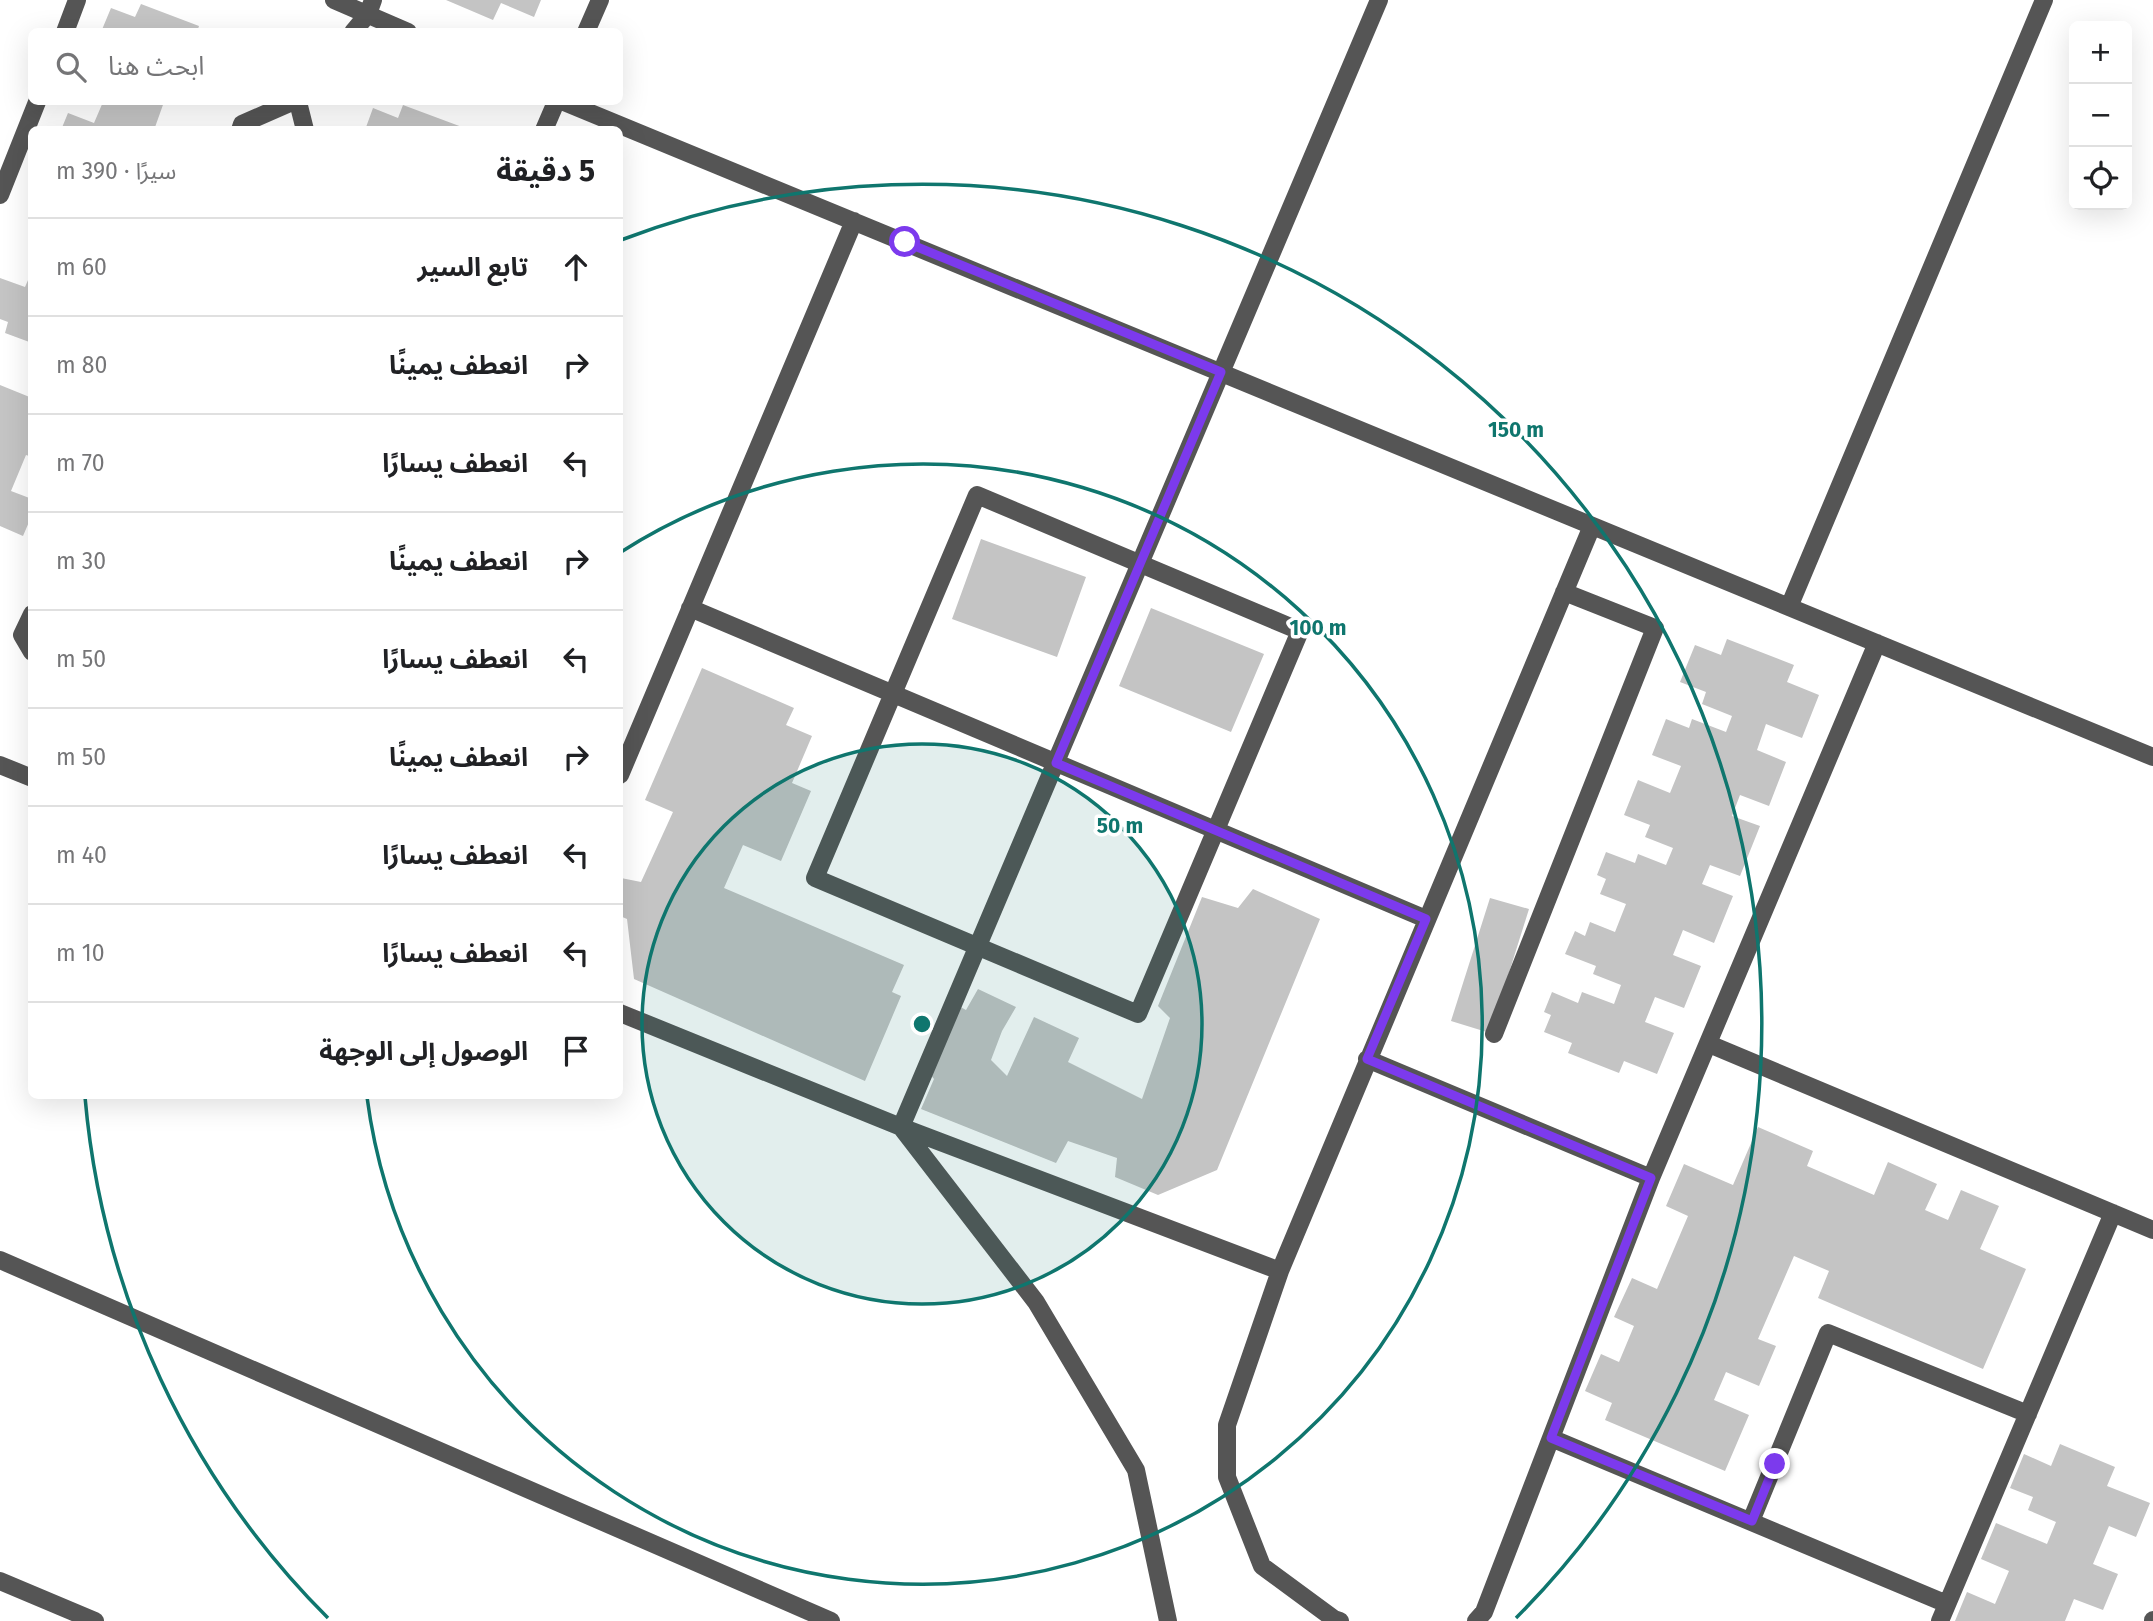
<!DOCTYPE html>
<html lang="ar">
<meta charset="utf-8">
<style>
:root{--surface:#fff;--page:#f2f2f2;--text:#202124;--muted:#757577;--line:#e0e0e0}
body{margin:0;font-family:"Fira Sans","Noto Sans Arabic",sans-serif;background:var(--page);color:var(--text);direction:rtl}
.controls{position:absolute;right:21px;top:21px;display:grid;overflow:hidden;border-radius:10px;box-shadow:0 7px 28px #0002}
.controls button{width:63px;height:63px;display:grid;place-items:center;padding:0;border:0;border-bottom:2px solid var(--line);background:var(--surface);color:var(--text);font:35px sans-serif}
.stop{position:absolute;width:21px;height:21px;margin:-16px;border:5px solid #7c3aed;border-radius:50%;background:#fff}
.stop.end{background:#7c3aed;border-color:#fff;box-shadow:0 2px 7px #0008}
.list{margin:0;padding:0;list-style:none}
h2{display:flex;justify-content:space-between;align-items:center;height:91px;margin:0;padding:0 28px;font-size:30px}
h2 small{font-size:23px;font-weight:400;color:var(--muted)}
.list li{display:grid;grid-template-columns:46px 1fr auto;gap:21px;align-items:center;box-sizing:border-box;height:98px;padding:0 28px;border-top:2px solid var(--line)}
.list b{display:block;font-size:26px;white-space:nowrap}
.list em{font-size:23px;font-style:normal;color:var(--muted)}
.icon{flex:none;width:38px;height:38px;fill:none;stroke:currentColor;stroke-width:2;stroke-linecap:round;stroke-linejoin:round}
.map{position:relative;flex:none;width:2153px;height:1621px;overflow:hidden;direction:ltr}
.search{position:absolute;background:var(--surface);box-shadow:0 7px 28px #0002;left:28px;top:28px;width:595px;height:77px;display:flex;align-items:center;gap:18px;box-sizing:border-box;padding:0 24px;border-radius:10px;color:var(--muted);font-size:26px}
.panel{position:absolute;background:var(--surface);box-shadow:0 7px 28px #0002;left:28px;top:126px;width:595px;height:973px;border-radius:10px;direction:rtl}
.map>svg:first-child{display:block}
.building{fill:#c4c4c4}
.lines{fill:none;stroke-linecap:round;stroke-linejoin:round}
.minor{stroke:#555;stroke-width:18}
.route{stroke:#7c3aed;stroke-width:9}
.ring{fill:none;stroke:#0f766e;stroke-width:3.5}
.centre{fill:#0f766e;stroke:#fff;stroke-width:3.5}
.ring-label{font-size:21px;text-anchor:middle;font-weight:bold;fill:#0f766e;stroke:#fff;stroke-width:7;stroke-linejoin:round;paint-order:stroke}
</style>
<div class="map">
<svg width="2153" height="1621" viewBox="0 0 2153 1621">
<rect width="100%" height="100%" fill="#fff"/>
<path class="building" d="M446 0H541L534 17 501 3 493 20Z
M141 4 199 26 197 32H101L111 8 135 17Z
M103 102H164L154 130H61L68 113 94 123Z
M403 105 462 127 460 130H365L373 108 398 118Z
M32 271V343L5 333 8 322 0 319V278L25 287Z
M0 385 32 398V457L26 455 11 491 32 499V515L23 536 0 526Z
M981 539 1086 577 1057 657 952 619Z
M1151 608 1264 654 1231 732 1119 686Z
M1727 639 1794 665 1787 682 1819 695 1802 738 1766 724 1757 750 1786 762 1769 806 1740 795 1732 816 1760 826 1740 876 1710 865 1702 884 1733 896 1714 943 1683 930 1673 955 1701 966 1684 1008 1655 997 1645 1022 1674 1033 1657 1074 1624 1061 1619 1073 1568 1053 1572 1043 1544 1032 1551 1015 1544 1012 1552 992 1578 1003 1582 992 1614 1004 1621 985 1593 974 1596 966 1565 954 1575 931 1585 936 1590 922 1615 932 1626 904 1600 894 1606 879 1597 875 1606 852 1635 863 1638 854 1666 865 1673 848 1645 837 1650 825 1624 815 1638 780 1670 793 1681 766 1652 755 1666 719 1689 728 1692 719 1726 732 1732 716 1702 704 1706 692 1680 682 1695 645 1721 655Z
M702 668 794 708 786 725 812 736 792 783 811 791 781 861 743 845 724 888 904 965 892 992 901 996 865 1081 634 979 627 919 620 916V883L621 878 641 882 673 812 645 800Z
M1253 889 1320 919 1217 1170 1158 1195 1115 1177 1117 1158 1068 1141 1056 1163 921 1109 934 1079 923 1066 953 1003 966 1010 978 989 1016 1007 1002 1031 991 1060 1007 1076 1034 1017 1079 1038 1068 1062 1142 1099 1170 1018 1158 1006 1202 897 1238 908Z
M1490 898 1529 909 1490 1033 1451 1021Z
M1758 1127 1813 1151 1807 1166 1874 1195 1888 1162 1937 1184 1925 1210 1948 1220 1961 1190 1999 1206 1980 1249 2026 1269 1983 1369 1818 1298 1829 1271 1794 1256 1758 1339 1776 1346 1759 1386 1726 1372 1714 1400 1749 1415 1725 1471 1605 1420 1612 1403 1585 1391 1601 1354 1619 1362 1634 1326 1614 1317 1632 1278 1657 1289 1688 1216 1666 1206 1684 1164 1733 1185Z
M2060 1444 2115 1467 2107 1486 2150 1503 2136 1537 2109 1526 2093 1564 2118 1574 2103 1610 2074 1599 2065 1621H1955L1967 1592 1995 1604 2009 1571 1981 1559 1996 1523 2047 1544 2056 1522 2028 1510 2033 1497 2010 1488 2024 1454 2051 1466Z"/>
<g class="lines">
<path class="minor" d="M334 0 408 32
M65 32 77 0
M353 32 368 14 373 0
M586 32 600 0
M298 102 305 130
M564 102 2153 757
M240 130 242 124 292 102
M544 130 556 102
M0 195 37 102
M977 495 1300 631 1138 1014 815 878Z
M1789 607 2044 0
M690 608 1426 919
M32 614 22 635 32 652
M0 765 32 778
M620 775 854 221
M620 1013 901 1127 1280 1271
M1494 1034 1655 628 1564 592
M1709 1044 2153 1230
M1367 1059 1651 1178
M0 1260 831 1621
M1551 1438 1947 1604
M1751 1521 1828 1333 2028 1414
M0 1581 95 1621
M1168 1621 1136 1470 1036 1302 901 1127 1379 0
M1340 1621 1334 1619 1262 1566 1227 1477V1425L1280 1271 1592 526
M1476 1621 1484 1612 1651 1178 1877 643
M1940 1621 2113 1213
M2153 1621V1620"/>
</g>
<g class="lines">
<path class="route" d="M905 242 1221 372 1056 763 1426 919 1367 1059 1651 1178 1551 1438 1752 1521 1775 1464"/>
</g>
<circle cx="922" cy="1024" r="280" fill="#0f766e" fill-opacity=".12"/>
<g class="ring">
<circle cx="922" cy="1024" r="280"/>
<path d="M621 552A560 560 0 1 1 367 1097"/>
<path d="M328 1618A840 840 0 0 1 85 1097M621 240A840 840 0 0 1 1516 1618"/>
</g>
<circle cx="922" cy="1024" r="10" class="centre"/>
<g class="ring-label">
<text x="1516" y="437">150 m</text>
<text x="1318" y="635">100 m</text>
<text x="1120" y="833">50 m</text>
</g>
</svg>
<div class="controls">
<button>+</button>
<button>−</button>
<button><svg class="icon" aria-label="locate" viewBox="0 0 24 24"><circle cx="12" cy="12" r="6"/><path d="M12 2v4M12 18v4M2 12h4M18 12h4"/></svg></button>
</div>
<div class="stop" style="left:905px;top:242px"></div>
<div class="stop end" style="left:1775px;top:1464px"></div>
<div class="search"><svg class="icon" aria-label="search" viewBox="0 0 24 24"><circle cx="10" cy="10" r="6"/><path d="M15 15l6 6"/></svg>ابحث هنا</div>
<section class="panel">
<h2>5 دقيقة<small>سيرًا · 390 m</small></h2>
<ul class="list">
<li><svg class="icon" aria-label="ahead" viewBox="0 0 24 24"><path d="M12 20V5M6 11l6-6 6 6"/></svg><div><b>تابع السير</b></div><em>60 m</em></li>
<li><svg class="icon" aria-label="right" viewBox="0 0 24 24"><path d="M7 20v-9h11M14 6l5 5-5 5"/></svg><div><b>انعطف يمينًا</b></div><em>80 m</em></li>
<li><svg class="icon" aria-label="left" viewBox="0 0 24 24"><path d="M17 20v-9H6M10 6l-5 5 5 5"/></svg><div><b>انعطف يسارًا</b></div><em>70 m</em></li>
<li><svg class="icon" aria-label="right" viewBox="0 0 24 24"><path d="M7 20v-9h11M14 6l5 5-5 5"/></svg><div><b>انعطف يمينًا</b></div><em>30 m</em></li>
<li><svg class="icon" aria-label="left" viewBox="0 0 24 24"><path d="M17 20v-9H6M10 6l-5 5 5 5"/></svg><div><b>انعطف يسارًا</b></div><em>50 m</em></li>
<li><svg class="icon" aria-label="right" viewBox="0 0 24 24"><path d="M7 20v-9h11M14 6l5 5-5 5"/></svg><div><b>انعطف يمينًا</b></div><em>50 m</em></li>
<li><svg class="icon" aria-label="left" viewBox="0 0 24 24"><path d="M17 20v-9H6M10 6l-5 5 5 5"/></svg><div><b>انعطف يسارًا</b></div><em>40 m</em></li>
<li><svg class="icon" aria-label="left" viewBox="0 0 24 24"><path d="M17 20v-9H6M10 6l-5 5 5 5"/></svg><div><b>انعطف يسارًا</b></div><em>10 m</em></li>
<li><svg class="icon" aria-label="arrive" viewBox="0 0 24 24"><path d="M6 21V4h12l-3 4 3 4H6"/></svg><div><b>الوصول إلى الوجهة</b></div></li>
</ul>
</section>
</div>
